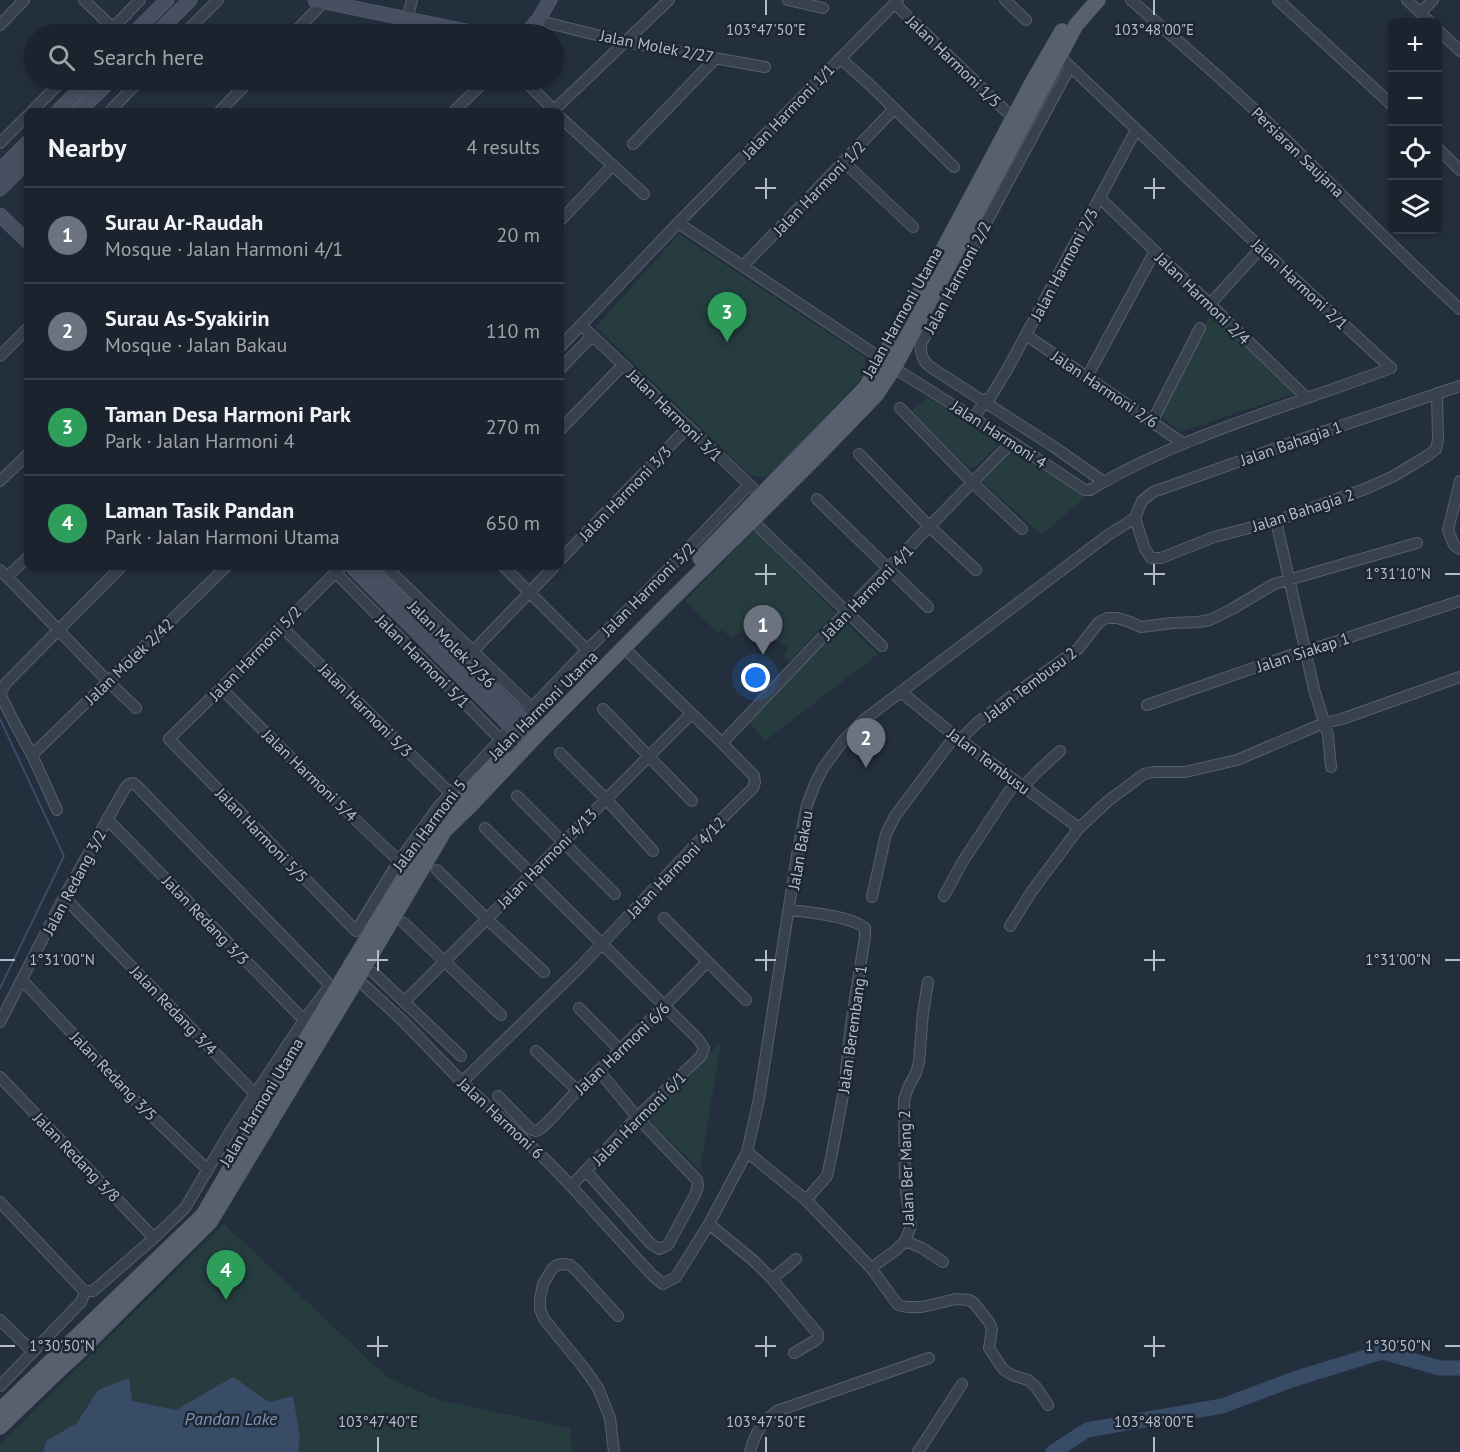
<!DOCTYPE html>
<meta charset="utf-8">
<style>
:root{--surface:#1b232e;--page:#282f3a;--text:#f1f3f6;--muted:#a0a4aa;--line:#39404a;--accent:#8ab4f8}
body{margin:0;font-family:"PT Sans",sans-serif;background:var(--page);color:var(--text)}
.controls{position:absolute;right:18px;top:18px;display:grid;overflow:hidden;border-radius:9px;box-shadow:0 3px 9px #0003}
.controls button{width:54px;height:54px;display:grid;place-items:center;padding:0;border:0;border-bottom:2px solid var(--line);background:var(--surface);color:var(--text);font:30px sans-serif}
.you{position:absolute;left:756px;top:678px;width:21px;height:21px;margin:-15px;border:4px solid #fff;border-radius:50%;background:#1a73e8;box-shadow:0 0 0 9px #1a73e833}
.badge{display:grid;place-items:center;width:39px;height:39px;border-radius:50%;background:var(--accent);color:#fff;font-size:20px;font-weight:700}
.pin{position:absolute;translate:-50% -50px;filter:drop-shadow(0 2px 3px #0008)}
.pin::after{content:'';position:absolute;top:32px;width:21px;height:18px;background:inherit;clip-path:polygon(0 0,100% 0,50% 100%)}
.list{margin:0;padding:0;list-style:none}
h2{display:flex;justify-content:space-between;align-items:center;height:78px;margin:0;padding:0 24px;font-size:26px}
h2 small{font-size:20px;font-weight:400;color:var(--muted)}
.list li{display:grid;grid-template-columns:39px 1fr auto;gap:18px;align-items:center;box-sizing:border-box;height:96px;padding:0 24px;border-top:2px solid var(--line)}
.list b{display:block;font-size:22px;white-space:nowrap}
.list p{margin:0;font-size:20px;white-space:nowrap;color:var(--muted)}
.list em{font-size:20px;font-style:normal;color:var(--muted)}
.icon{flex:none;width:33px;height:33px;fill:none;stroke:currentColor;stroke-width:2;stroke-linecap:round;stroke-linejoin:round}
.map{position:relative;flex:none;width:1460px;height:1452px;overflow:hidden}
.search{position:absolute;background:var(--surface);box-shadow:0 3px 9px #0003;left:24px;top:24px;width:540px;height:66px;display:flex;align-items:center;gap:15px;box-sizing:border-box;padding:0 21px;border-radius:33px;color:var(--muted);font-size:22px}
.panel{position:absolute;background:var(--surface);box-shadow:0 3px 9px #0003;left:24px;top:108px;width:540px;height:462px;border-radius:9px}
.map>svg:first-child{display:block}
.green{fill:#263c3f}
.water{fill:#394c67}
.lines{fill:none;stroke-linecap:round;stroke-linejoin:round}
.stream{stroke:#394c67;stroke-width:2}
.river{stroke:#394c67;stroke-width:15}
.street-casing{stroke:#565f6c;stroke-width:12}
.secondary-casing{stroke:#565f6c;stroke-width:15}
.primary-casing{stroke:#414a57;stroke-width:16}
.street{stroke:#38414e;stroke-width:10}
.secondary{stroke:#465061;stroke-width:14}
.primary{stroke:#56606e;stroke-width:15}
.ticks{fill:none;stroke:#b4bcc9;stroke-width:2}
.labels{text-anchor:middle;dominant-baseline:central;stroke-width:5;stroke-linejoin:round;paint-order:stroke}
.street-label{font-size:16px;fill:#b4bcc9;stroke:#1d2633}
.water-label{font-size:18px;font-style:italic;fill:#7c92b1;stroke:#1d2633}
.ticks-label{font-size:15px;text-anchor:middle;fill:#b4bcc9;stroke:#1d2633;stroke-width:5;stroke-linejoin:round;paint-order:stroke}
</style>
<div class="map">
<svg width="1460" height="1452" viewBox="0 0 1460 1452">
<rect width="100%" height="100%" fill="#242f3e"/>
<path class="green" d="M679 234 865 357V374L769 478 751 476 596 327Z
M1211 313 1296 393 1180 432 1160 415Z
M927 397 999 444 976 467H967L912 411Z
M1015 447 1086 496 1042 535 982 482Z
M754 530 836 613 789 662 784 657 789 646 749 630 747 636 740 632 732 638 722 630 718 633 685 601Z
M840 625H848L878 654 765 741 749 722Z
M721 1042 700 1170 645 1116Z
M224 1224 387 1377 439 1400 570 1428 572 1452H0V1444Z"/>
<path class="water" d="M233 1377 269 1402 293 1396 300 1437 298 1452H43L46 1441 77 1423 98 1390 129 1378 132 1401 176 1410Z"/>
<g class="lines">
<path class="stream" d="M0 719 64 856 0 988"/>
<path class="river" d="M1053 1452 1087 1430 1222 1406 1294 1379 1382 1352 1440 1368H1460"/>
<g class="street-casing">
<path id="street" d="M84 0 113 28
M788 0 823 8
M1005 0 1026 20
M1131 0C1180 43 1230 85 1277 131 1338 190 1397 252 1460 309
M1278 0 1392 105
M1407 0 1430 22
M895 4 1013 118
M1420 13 1433 0
M407 19 412 0
M548 23 625 42 765 67
M0 25 24 0
M1438 30 1460 51
M107 34 140 0
M184 34 218 0
M293 34 324 2
M840 58 869 84 954 167
M1070 67 921 344C920 353 922 360 929 366L1054 447 1104 482
M524 80 555 111
M554 110 669 0
M32 111 63 80
M110 111 140 80
M220 111 250 80
M454 111 486 80
M561 118 644 194
M0 143 27 116
M633 144 716 58
M1438 148 1460 170
M844 162 913 227
M1100 198 1307 398
M561 220 612 166
M678 223 882 359
M743 266 894 109
M1210 304 1261 248
M581 325 753 488
M1026 335 1184 444
M561 346 678 223 898 0
M0 356 27 329
M561 368 592 336
M894 368 1012 442 1085 490H1090C1182 435 1291 406 1391 368L1261 248 1056 53
M1087 377 1155 251
M900 408 973 483 1022 529
M974 418 986 399 990 398 1008 368 1136 130
M1152 422 1200 328
M561 429 623 365
M859 454 930 527 976 570
M0 481 27 455
M1460 481 1448 530 1454 545 1460 549
M817 499 928 607
M1135 518 1145 549 1151 558H1161L1214 537 1276 521 1365 489 1394 476 1427 456 1436 449 1438 440 1437 393
M1135 518 1142 501 1153 492 1299 440 1460 386
M1276 521 1314 689 1328 735 1331 767
M760 528 882 646
M561 559 688 427
M341 567 221 688 169 739 356 931 399 861 438 807 512 727
M386 567 532 708
M504 567 587 650
M0 570C46 615 88 664 136 708
M335 572 510 749
M7 577 27 558
M282 627 450 793
M473 651 554 567
M221 688 300 767 399 861
M901 692 955 736 1079 828
M1147 705 1297 653 1313 649 1460 601
M603 709 692 801
M522 718 587 650 649 589 749 485
M960 740 977 723 1013 695 1078 649 1099 622 1107 618H1117L1130 622 1141 627 1172 623 1198 622 1210 620 1232 609 1274 584 1417 543
M722 743 870 587 1012 442
M560 753 606 799 653 851
M32 755 226 567
M1023 787 1037 772 1060 751
M517 796 615 894
M57 810 32 755 15 724 0 694 6 683 121 567
M107 819 304 1020
M485 828 698 1039 704 1048 701 1056 637 1117 571 1186
M437 870 487 919 544 972
M944 896 963 861 1016 781
M64 897 255 1094 261 1097
M872 897 886 834 895 816 955 736
M789 910C808 912 851 916 865 928V937L851 1024 844 1090 831 1158 827 1176 806 1200
M664 918 746 1000
M404 923 501 1015
M1010 926 1032 891 1079 828 1108 801 1144 774 1153 772H1185L1237 760 1324 723 1342 719 1460 677
M374 973 461 1056
M353 975 402 1020 462 1082 549 1163 571 1186 652 1275 663 1284 676 1277 709 1224 747 1152 759 1099 797 855 807 805 815 784 823 768 843 741 865 719 1108 535 1135 518
M22 980 134 1099 208 1170
M404 1002 691 714
M579 1008 620 1050
M0 1022 64 897 125 788 129 784 133 783 137 786 326 981 329 985 328 988 304 1020 230 1132 185 1208 154 1238 93 1291H89L85 1292 81 1302 0 1386
M536 1051 578 1091
M0 1077 154 1238
M462 1082 581 966 696 844 753 788 755 782 754 776 722 743 624 648
M498 1096 530 1129 536 1131C546 1127 563 1105 572 1096 618 1052 663 1008 707 962
M747 1152 806 1200 871 1268 898 1305 907 1307H922L956 1299 969 1300 974 1303 989 1322 992 1329 989 1348 1003 1369 1012 1375 1028 1380 1036 1387 1048 1405
M586 1171 651 1244 659 1249 668 1245 695 1195 698 1186 697 1180 637 1117 599 1071
M0 1202 85 1292
M709 1224 754 1261 772 1279 818 1334V1338L816 1340 794 1353
M905 1241 922 1248 943 1262
M871 1268 896 1250 905 1241 911 1226 905 1185 904 1100 908 1088 916 1073 919 1062 923 1013 928 982
M772 1279 796 1259
M0 1320 33 1352
M614 1452 610 1418 598 1388 584 1368 544 1319 540 1309V1299L543 1284 552 1269 557 1265 564 1264 570 1265 576 1270 618 1316
M750 1452C755 1432 762 1423 777 1411L929 1358
M918 1452 962 1384"/>
</g>
<g class="secondary-casing">
<path id="secondary" d="M315 0 476 33 479 34
M133 34 167 0
M156 34 190 0
M526 34 538 20 550 0
M58 111 89 80
M79 111 111 80
M0 170 27 143
M0 189 27 162
M0 215 27 241
M352 567 528 744
M368 567 538 734"/>
</g>
<g class="primary-casing">
<path id="primary" d="M700 558 866 387 923 287 1033 81 1062 31
M0 1410 203 1215 286 1072 437 823 503 756
M0 1427 55 1374 81 1350 210 1222 357 979 445 830 471 805 538 734 671 600 769 504 821 452 876 395 894 368 1076 25 1098 0"/>
</g>
<use href="#street" class="street"/>
<use href="#secondary" class="secondary"/>
<use href="#primary" class="primary"/>
</g>
<path class="ticks" d="M766 0V15M1154 0V15M766 178V199M1154 178V199M755 188H776M1144 188H1165M766 564V585M1154 564V585M755 574H776M1144 574H1165M1445 574H1460M378 950V971M766 950V971M1154 950V971M0 960H15M367 960H388M755 960H776M1144 960H1165M1445 960H1460M378 1336V1357M766 1336V1357M1154 1336V1357M0 1346H15M367 1346H388M755 1346H776M1144 1346H1165M1445 1346H1460M378 1437V1452M766 1437V1452M1154 1437V1452"/>
<g class="labels">
<g class="street-label">
<text transform="translate(657 46) rotate(11)">Jalan Molek 2/27</text>
<text transform="translate(954 61) rotate(44)">Jalan Harmoni 1/5</text>
<text transform="translate(788 111) rotate(-46)">Jalan Harmoni 1/1</text>
<text transform="translate(1298 152) rotate(44)">Persiaran Saujana</text>
<text transform="translate(819 188) rotate(-46)">Jalan Harmoni 1/2</text>
<text transform="translate(1064 264) rotate(-62)">Jalan Harmoni 2/3</text>
<text transform="translate(957 277) rotate(-62)">Jalan Harmoni 2/2</text>
<text transform="translate(1300 284) rotate(43)">Jalan Harmoni 2/1</text>
<text transform="translate(1203 298) rotate(44)">Jalan Harmoni 2/4</text>
<text transform="translate(902 312) rotate(-61)">Jalan Harmoni Utama</text>
<text transform="translate(1105 389) rotate(34)">Jalan Harmoni 2/6</text>
<text transform="translate(675 415) rotate(44)">Jalan Harmoni 3/1</text>
<text transform="translate(999 434) rotate(33)">Jalan Harmoni 4</text>
<text transform="translate(1291 443) rotate(-19)">Jalan Bahagia 1</text>
<text transform="translate(625 493) rotate(-46)">Jalan Harmoni 3/3</text>
<text transform="translate(1303 510) rotate(-18)">Jalan Bahagia 2</text>
<text transform="translate(648 589) rotate(-45)">Jalan Harmoni 3/2</text>
<text transform="translate(867 592) rotate(-46)">Jalan Harmoni 4/1</text>
<text transform="translate(452 644) rotate(45)">Jalan Molek 2/36</text>
<text transform="translate(1303 652) rotate(-18)">Jalan Siakap 1</text>
<text transform="translate(255 653) rotate(-46)">Jalan Harmoni 5/2</text>
<text transform="translate(129 661) rotate(-44)">Jalan Molek 2/42</text>
<text transform="translate(423 661) rotate(45)">Jalan Harmoni 5/1</text>
<text transform="translate(1030 684) rotate(-37)">Jalan Tembusu 2</text>
<text transform="translate(543 705) rotate(-45)">Jalan Harmoni Utama</text>
<text transform="translate(366 710) rotate(45)">Jalan Harmoni 5/3</text>
<text transform="translate(989 761) rotate(37)">Jalan Tembusu</text>
<text transform="translate(310 775) rotate(44)">Jalan Harmoni 5/4</text>
<text transform="translate(429 825) rotate(-53)">Jalan Harmoni 5</text>
<text transform="translate(262 835) rotate(46)">Jalan Harmoni 5/5</text>
<text transform="translate(800 850) rotate(-80)">Jalan Bakau</text>
<text transform="translate(547 858) rotate(-45)">Jalan Harmoni 4/13</text>
<text transform="translate(676 867) rotate(-46)">Jalan Harmoni 4/12</text>
<text transform="translate(74 882) rotate(-62)">Jalan Redang 3/2</text>
<text transform="translate(206 920) rotate(46)">Jalan Redang 3/3</text>
<text transform="translate(174 1010) rotate(46)">Jalan Redang 3/4</text>
<text transform="translate(852 1029) rotate(-82)">Jalan Berembang 1</text>
<text transform="translate(622 1048) rotate(-44)">Jalan Harmoni 6/6</text>
<text transform="translate(114 1076) rotate(46)">Jalan Redang 3/5</text>
<text transform="translate(261 1102) rotate(-59)">Jalan Harmoni Utama</text>
<text transform="translate(501 1118) rotate(43)">Jalan Harmoni 6</text>
<text transform="translate(639 1118) rotate(-45)">Jalan Harmoni 6/1</text>
<text transform="translate(77 1157) rotate(46)">Jalan Redang 3/8</text>
<text transform="translate(906 1168) rotate(-92)">Jalan Ber Mang 2</text>
</g>
<g class="water-label">
<text x="231" y="1418">Pandan Lake</text>
</g>
</g>
<g class="ticks-label">
<text x="766" y="35">103°47'50"E</text>
<text x="1154" y="35">103°48'00"E</text>
<text x="1398" y="579">1°31'10"N</text>
<text x="62" y="965">1°31'00"N</text>
<text x="1398" y="965">1°31'00"N</text>
<text x="62" y="1351">1°30'50"N</text>
<text x="1398" y="1351">1°30'50"N</text>
<text x="378" y="1427">103°47'40"E</text>
<text x="766" y="1427">103°47'50"E</text>
<text x="1154" y="1427">103°48'00"E</text>
</g>
</svg>
<div class="controls">
<button>+</button>
<button>−</button>
<button><svg class="icon" aria-label="locate" viewBox="0 0 24 24"><circle cx="12" cy="12" r="6"/><path d="M12 2v4M12 18v4M2 12h4M18 12h4"/></svg></button>
<button><svg class="icon" aria-label="layers" viewBox="0 0 24 24"><path d="M12 4l9 5-9 5-9-5zM3 14l9 5 9-5"/></svg></button>
</div>
<div class="you"></div>
<div class="pin badge" style="left:763px;top:655px;background:#6b7280">1</div>
<div class="pin badge" style="left:866px;top:768px;background:#6b7280">2</div>
<div class="pin badge" style="left:727px;top:342px;background:#2e9e5b">3</div>
<div class="pin badge" style="left:226px;top:1300px;background:#2e9e5b">4</div>
<div class="search"><svg class="icon" aria-label="search" viewBox="0 0 24 24"><circle cx="10" cy="10" r="6"/><path d="M15 15l6 6"/></svg>Search here</div>
<section class="panel">
<h2>Nearby<small>4 results</small></h2>
<ul class="list">
<li><span class="badge" style="background:#6b7280">1</span><div><b>Surau Ar-Raudah</b><p>Mosque · Jalan Harmoni 4/1</p></div><em>20 m</em></li>
<li><span class="badge" style="background:#6b7280">2</span><div><b>Surau As-Syakirin</b><p>Mosque · Jalan Bakau</p></div><em>110 m</em></li>
<li><span class="badge" style="background:#2e9e5b">3</span><div><b>Taman Desa Harmoni Park</b><p>Park · Jalan Harmoni 4</p></div><em>270 m</em></li>
<li><span class="badge" style="background:#2e9e5b">4</span><div><b>Laman Tasik Pandan</b><p>Park · Jalan Harmoni Utama</p></div><em>650 m</em></li>
</ul>
</section>
</div>
